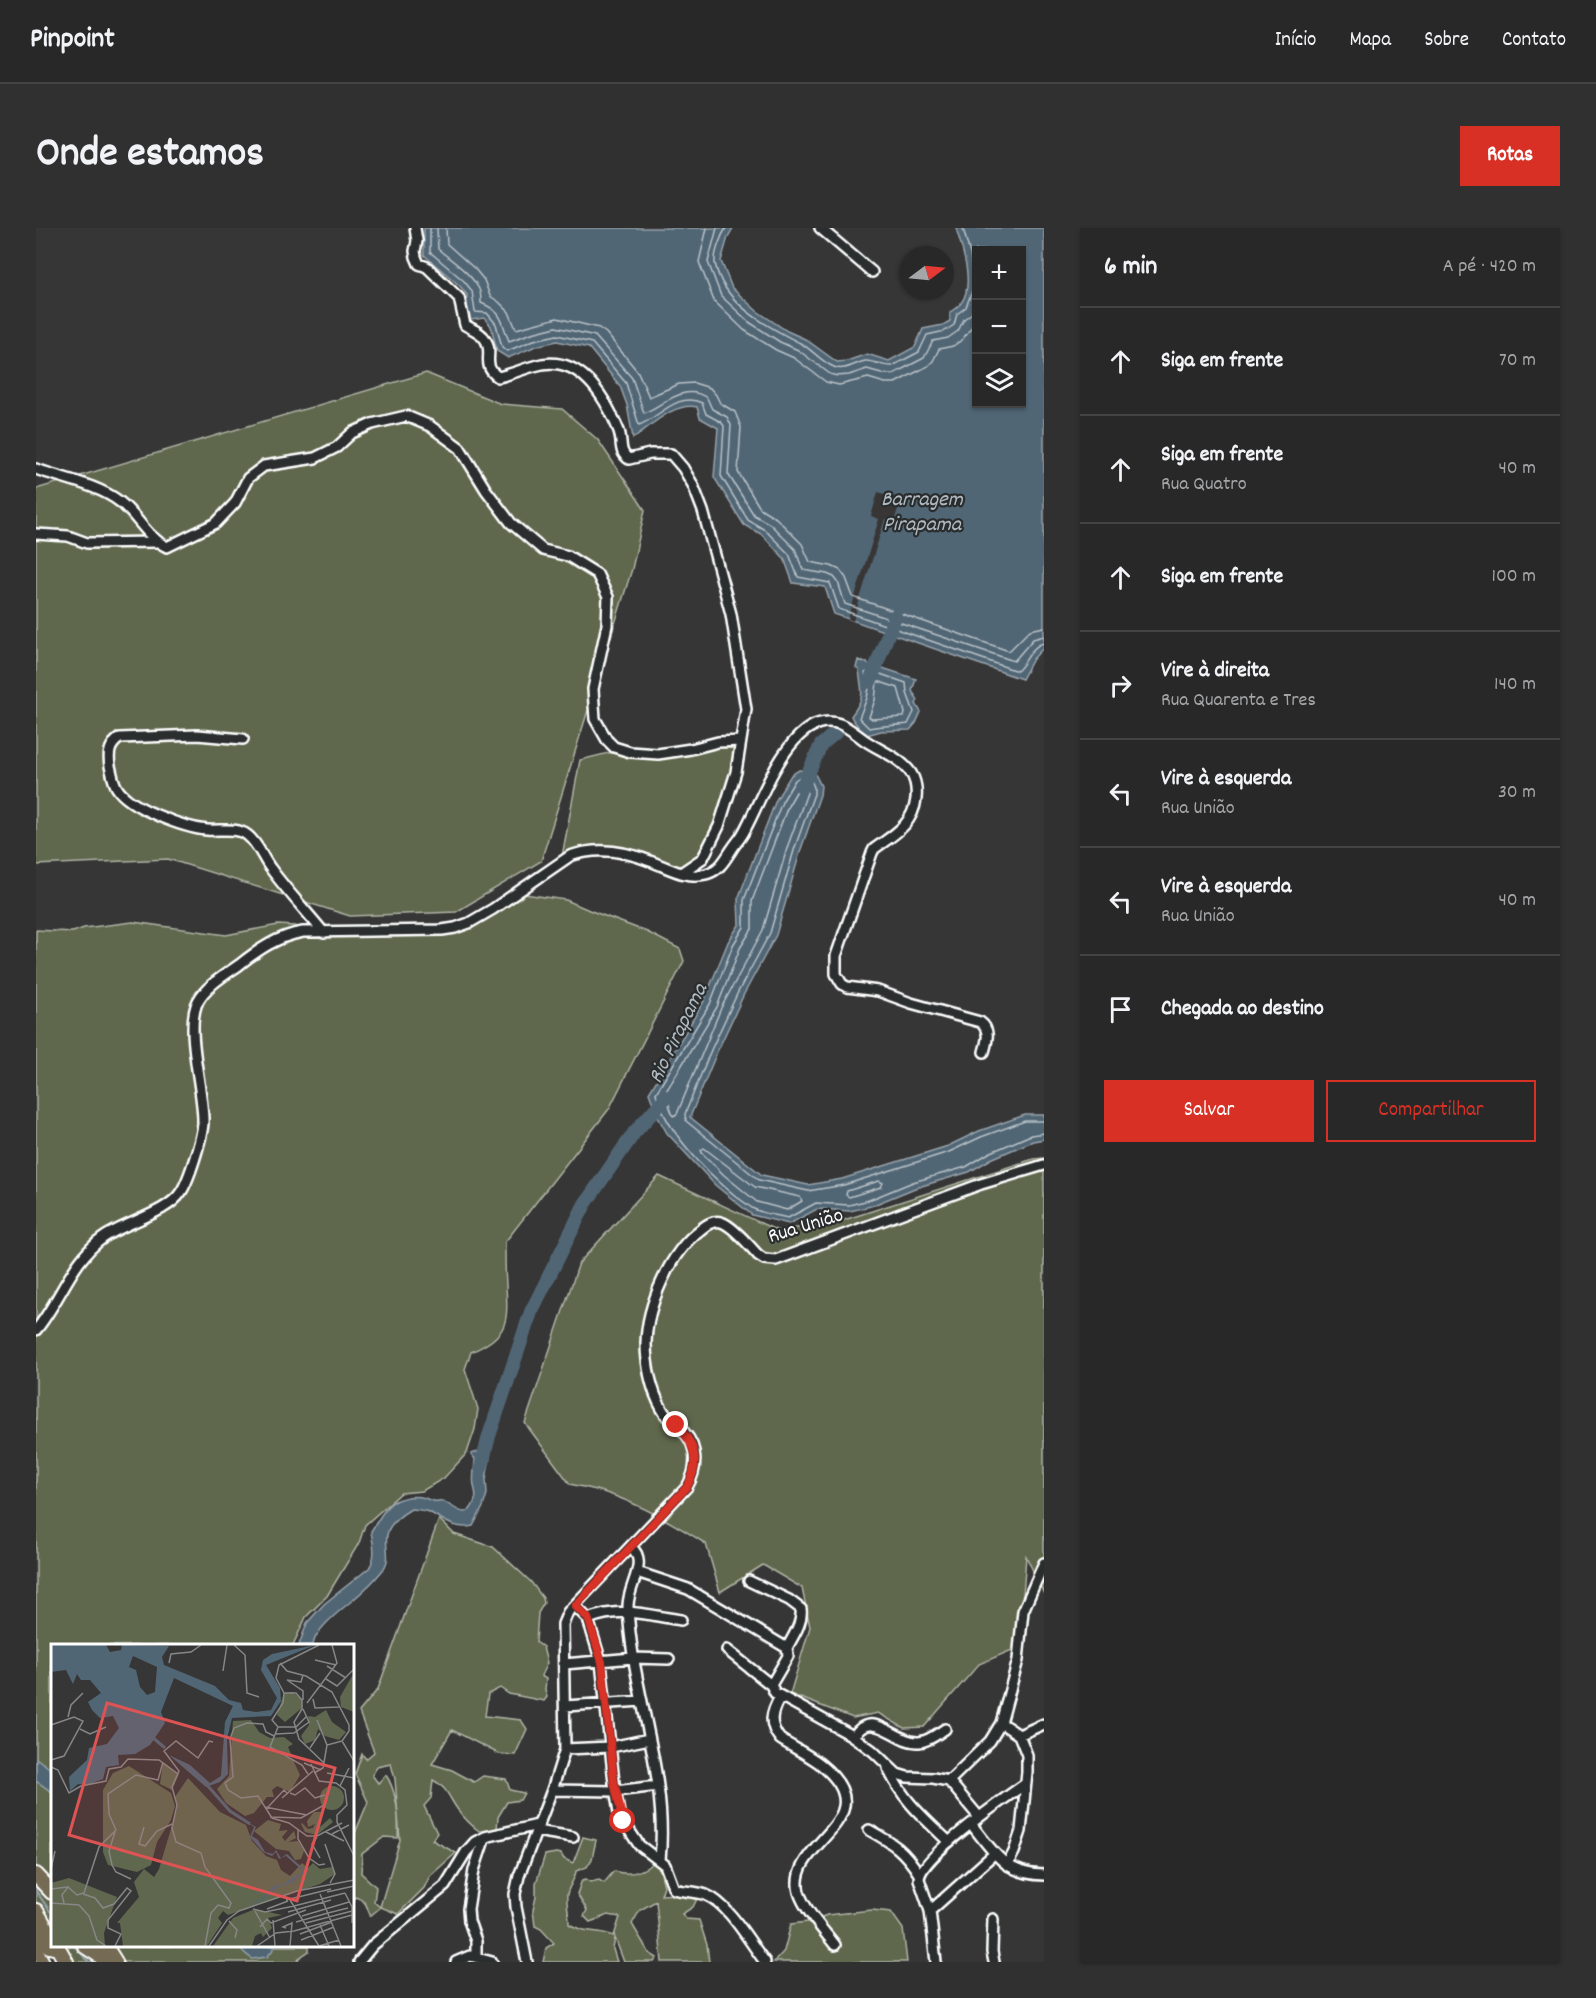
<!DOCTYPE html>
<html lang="pt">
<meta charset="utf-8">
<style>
:root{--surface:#292828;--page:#313030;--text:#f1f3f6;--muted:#a5a6a8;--line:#454445;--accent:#d93025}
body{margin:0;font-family:Dekko,sans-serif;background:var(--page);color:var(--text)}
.controls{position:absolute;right:18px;top:18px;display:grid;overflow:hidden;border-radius:0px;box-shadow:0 2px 4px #0004}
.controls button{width:54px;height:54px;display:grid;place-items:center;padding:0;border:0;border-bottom:2px solid var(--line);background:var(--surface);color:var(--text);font:30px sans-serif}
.compass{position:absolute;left:864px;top:18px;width:54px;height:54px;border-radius:50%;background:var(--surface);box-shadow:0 2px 4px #0004;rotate:74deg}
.stop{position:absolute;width:18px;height:18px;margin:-14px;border:4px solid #d93025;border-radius:50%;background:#fff}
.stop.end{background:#d93025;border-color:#fff;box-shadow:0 2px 6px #0008}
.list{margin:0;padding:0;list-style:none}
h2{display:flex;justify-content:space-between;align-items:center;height:78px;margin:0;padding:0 24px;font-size:26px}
h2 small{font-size:20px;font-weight:400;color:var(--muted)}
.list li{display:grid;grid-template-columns:39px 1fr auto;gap:18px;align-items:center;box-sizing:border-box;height:108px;padding:0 24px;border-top:2px solid var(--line)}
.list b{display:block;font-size:22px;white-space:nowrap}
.list p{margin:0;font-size:20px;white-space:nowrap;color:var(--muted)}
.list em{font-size:20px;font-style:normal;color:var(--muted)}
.actions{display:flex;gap:12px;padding:18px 24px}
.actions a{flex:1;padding:14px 0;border:2px solid var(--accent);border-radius:0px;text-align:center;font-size:21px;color:var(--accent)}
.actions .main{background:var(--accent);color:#fff}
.icon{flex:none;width:33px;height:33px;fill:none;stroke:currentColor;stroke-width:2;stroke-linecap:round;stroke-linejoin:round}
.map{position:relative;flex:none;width:1008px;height:1734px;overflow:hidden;border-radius:0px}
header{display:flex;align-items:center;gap:36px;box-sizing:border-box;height:84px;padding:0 30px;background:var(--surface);border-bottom:2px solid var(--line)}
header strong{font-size:28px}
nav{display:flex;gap:33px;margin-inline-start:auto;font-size:21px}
.intro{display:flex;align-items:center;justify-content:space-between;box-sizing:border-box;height:144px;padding:0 36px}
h1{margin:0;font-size:42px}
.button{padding:15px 27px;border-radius:0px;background:var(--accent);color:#fff;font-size:21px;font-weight:700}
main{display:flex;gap:36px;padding:0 36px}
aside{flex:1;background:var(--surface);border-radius:0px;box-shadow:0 2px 4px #0004}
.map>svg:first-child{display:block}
.green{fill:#5f684e;stroke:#afb4a6;stroke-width:1.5;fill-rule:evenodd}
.water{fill:#516675;stroke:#97a3ac;stroke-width:1.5;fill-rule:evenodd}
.pier{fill:#373636}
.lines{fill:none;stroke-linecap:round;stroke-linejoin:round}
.shore{stroke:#b9c2c8;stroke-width:1.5}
.stream{stroke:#97a3ac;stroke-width:2}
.river{stroke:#516675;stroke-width:14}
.minor-casing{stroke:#fff;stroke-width:14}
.major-casing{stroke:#fff;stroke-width:16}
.highway-casing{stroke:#fff;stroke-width:18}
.minor{stroke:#2a2d2e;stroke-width:9}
.major{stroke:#746b52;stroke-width:12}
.highway{stroke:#746b52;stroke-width:14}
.route{stroke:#d93025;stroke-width:8}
.labels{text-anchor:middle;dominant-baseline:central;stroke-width:4.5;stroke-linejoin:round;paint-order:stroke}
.street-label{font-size:21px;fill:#fff;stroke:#2a2d2e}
.water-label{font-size:22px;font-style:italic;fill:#b1bac1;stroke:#2a2d2e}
.inset-river{fill:none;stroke:#516675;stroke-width:3}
.inset-road{fill:none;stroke:#878686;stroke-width:1.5}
.view{fill:#de5353;fill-opacity:0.15;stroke:#de5353;stroke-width:3}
.inset-edge{fill:none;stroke:#fff;stroke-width:3}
</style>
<header>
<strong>Pinpoint</strong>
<nav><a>Início</a><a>Mapa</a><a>Sobre</a><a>Contato</a></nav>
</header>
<div class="intro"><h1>Onde estamos</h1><a class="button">Rotas</a></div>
<main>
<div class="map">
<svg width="1008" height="1734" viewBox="0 0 1008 1734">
<rect width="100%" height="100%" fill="#373636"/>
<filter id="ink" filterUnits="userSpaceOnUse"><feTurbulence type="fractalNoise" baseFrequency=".0167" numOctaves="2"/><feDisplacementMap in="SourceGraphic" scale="12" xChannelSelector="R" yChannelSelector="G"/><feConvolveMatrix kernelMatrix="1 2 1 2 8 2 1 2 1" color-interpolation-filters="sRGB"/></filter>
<g filter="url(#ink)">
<path class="green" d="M390 145 465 176 526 181 562 212 609 282 596 341 505 633 420 684 314 688 132 631 0 637V261Z
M704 514 686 583 653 647 566 621 525 634 544 532 585 522 594 524Z
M481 665 530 672 553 682 611 704 644 721 648 733 573 881 469 1014C469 1028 469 1043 470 1057 472 1094 473 1108 435 1124L429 1141 442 1181 439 1201 431 1225 408 1250 386 1263 365 1265 329 1297 323 1315 306 1343 291 1368 270 1389 257 1417 16 1418V1658L0 1639V702L37 704 48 700 97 694 190 707 242 697 259 698 280 705 419 700Z
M1008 930V1366L990 1328 983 1419 943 1436 888 1499 868 1500 842 1485 817 1490 754 1466 774 1399 766 1360 727 1337 684 1364 670 1316C639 1296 606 1277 570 1265 559 1261 546 1259 534 1256L489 1195 543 1035 623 948 742 1003 805 993 997 931Z
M403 1291 418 1306 457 1319 495 1354 507 1370 508 1375 502 1385 500 1414 507 1419 511 1435 505 1448 510 1451 509 1462 511 1469 508 1473 473 1466 464 1460 452 1466 449 1488 485 1492 491 1501 479 1527 463 1526 416 1502 396 1536 416 1542 438 1554 447 1548 470 1551 474 1562 488 1565 484 1572 471 1574 462 1589 461 1601 443 1603C435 1597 428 1590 422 1582 413 1570 411 1559 397 1552L395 1570 388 1578 401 1605 396 1612 420 1625 394 1648 388 1660 362 1686 345 1679 334 1688C331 1678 330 1672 319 1669L317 1675V1607L319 1605 332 1574 319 1546 326 1526 330 1531 338 1524 323 1484 342 1461ZM355 1536 359 1551 364 1612 344 1679 338 1674 340 1659 325 1645 326 1626 348 1609 362 1610C363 1590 361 1564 350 1547L342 1555 336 1547 341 1539Z
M547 1609 560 1612 556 1631 551 1639 540 1643C539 1652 533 1657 531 1666 530 1674 533 1686 533 1696 549 1706 562 1701 578 1708L584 1689 572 1687 554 1694 548 1688 551 1682 541 1666 546 1652 550 1651 555 1654 563 1652 568 1655 578 1643C593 1648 605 1645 617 1635L623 1638 628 1658 625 1667 645 1666 661 1671 657 1679 646 1686 650 1691 663 1692 671 1717 673 1734H626L620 1673 604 1682 596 1696 613 1725 621 1730 618 1734H588L579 1710 577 1721 581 1734H507L510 1720 518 1715 505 1701 499 1698 497 1682 500 1669V1655L509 1627 520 1625 525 1626 528 1631 537 1635Z
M0 1654 16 1672V1702L0 1674Z
M836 1682 855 1684 867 1701 871 1734H738L748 1723 755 1696 772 1694 791 1687Z
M34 1718 50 1723 64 1734H36L29 1722Z
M76 1718H273V1723L263 1730 261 1734H87Z"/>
<path class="water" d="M388 0H697L692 9 685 33 696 60 721 83 751 103 769 111 801 134 811 133 831 126 853 133 879 119 887 101 907 97 914 93V84C918 81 923 79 925 75 939 57 926 20 920 0H1008V419L997 431 986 451 798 386 789 359 757 355 748 330 725 306 708 297 678 249 682 200 664 190 661 179C638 174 615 198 597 210L591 177 584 158 553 120 521 113 500 118 472 130 461 123 455 98 448 90 435 92 431 80V67L424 58 388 27ZM940 22H986V176H940Z
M822 432 880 451 876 463 882 472 880 476 885 484 880 495 874 502 845 503 831 507 825 504C823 497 817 494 815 488 831 467 825 464 823 442L820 440Z
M763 542 778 544 785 558 784 567 765 621 740 707 708 766 681 824 654 889 726 947 772 957 806 951 912 918 943 903 989 887H1008V911L997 913 955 931 933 944 879 960 835 978 814 983 781 981 753 996 716 987 679 957 631 905 623 891 613 865 668 773 692 714 703 697 702 671 740 572 755 547Z
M446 1223 455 1224 450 1251 451 1266 447 1279 437 1298C420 1302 409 1293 395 1285 389 1282 382 1282 375 1281 331 1307 363 1322 346 1343 341 1349 336 1355 330 1360 316 1375 280 1397 277 1417H263L271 1395 288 1376 333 1340C341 1328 337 1317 335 1303 341 1295 349 1278 357 1274 367 1269 378 1267 389 1270 391 1271 395 1273 398 1273 401 1274 403 1272 406 1273 417 1276 431 1297 439 1272 441 1267 439 1263 438 1258 436 1248 439 1240 439 1231L435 1226Z
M0 1530 16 1542V1564L0 1553Z
M200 1718H240L231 1729 216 1731Z"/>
<path class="pier" d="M842 264 865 271 858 294 849 291 817 393 812 391 843 291 835 288Z"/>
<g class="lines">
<path class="shore" d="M394 0V24L428 53 436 63 439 84 451 85 460 96 466 119 471 123 498 112 521 107 556 115 590 155 603 197C623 190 641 163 666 175L670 186 685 194 688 198 685 248 712 292 729 302 753 326 762 349 794 355 803 381 981 443C991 435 994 418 1008 415
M401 0 402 21C415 32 435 45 443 61 445 65 445 70 445 75 468 84 465 94 473 113L496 105 520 99 559 108 596 150 608 185C628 177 648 154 671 170L676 181 691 189 695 197 692 246 718 287 734 296 759 321 767 342 791 346 798 349 802 354 809 376 978 433 997 411 1008 408
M410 0 411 16 439 41 448 52 454 68 463 74 473 84 480 101 521 90 563 100 570 105 602 144 613 169 643 156 658 155 674 160 680 167 684 175 699 184 705 199 702 244 724 280 740 290 766 316 774 334 795 338 804 342 810 350 817 369 973 423 994 402 1008 399
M671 0 663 34 678 73 708 102 740 122 758 130 790 154 803 157 832 150 849 155H859L892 138 897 133 903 121 917 118 926 112 940 93
M681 0 672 34 685 68 713 94 744 114 762 122 794 146 801 148 813 147 831 141 849 146H857L888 130 897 113 912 110 922 103 928 91 936 85 940 75
M690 0C685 8 678 25 679 35 687 76 731 98 764 115 776 121 785 134 798 139 808 144 819 135 829 133 837 132 847 139 856 138L883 124 891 107 909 103 918 97 921 86 930 79 938 58 934 26 927 0
M833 442 870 455 871 465 878 484 872 496C857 498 847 497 833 500L823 490 831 470 833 460 829 445Z
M841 454H844L862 460 869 485 868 489 836 491 833 489 839 472Z
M767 556 770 558 771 565 752 617 727 702 685 780 641 886 637 888 629 865 681 779 704 720 716 701V673L752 578 763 559Z
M1008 893H989L945 909 913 924 808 957 772 963 723 952 650 893 649 886 675 822 702 764 734 705 759 619 778 566V559L774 550 765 548 759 552 746 574 708 672V699L697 717 674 776 620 865C629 905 683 958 716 980 726 986 741 987 752 990L780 975 813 977 833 972 877 954 930 939 953 925 995 907 1008 905
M668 920 719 959 764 969 766 973 751 982 721 974 688 947 666 925 665 922Z
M843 953 847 955 845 959 813 969 810 967 811 963Z"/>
<path class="stream" d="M0 1663 16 1686
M39 1719 53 1734"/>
<path class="river" d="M834 454 859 388
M766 559 785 517 805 500
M445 1240 453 1208 495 1084 549 976 598 905 630 869"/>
<g class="minor-casing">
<path id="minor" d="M379 0 381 13 379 23 380 29 383 36 391 39 423 70 429 97C436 101 445 104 449 111 459 125 444 137 462 149 477 146 491 139 506 136 547 129 570 171 583 203 587 214 582 224 593 231L614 226H635L647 240 657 257 667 283 695 386 710 481 700 544 683 598 667 630 645 645
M784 0 836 44
M0 241C25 250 63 257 84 274 101 287 111 310 131 319L180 295 199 275 212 250 228 238 279 230 301 219 316 205 336 196 370 188 394 198 424 220 450 262 475 295 507 322 532 328 561 346 572 369 571 397 557 461 559 491 571 512 578 519 594 524 622 526 655 521 682 514 705 513
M0 306 32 308 51 315 120 314
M207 511 161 507 84 510C73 517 72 526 74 538 76 545 77 554 81 560 93 580 149 600 171 602 184 603 201 599 211 607 222 615 227 631 235 641 251 663 271 684 288 705
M0 1102C24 1073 36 1032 67 1010 87 995 132 985 145 964 153 952 166 910 167 895 168 862 148 800 162 773 170 758 189 747 203 737 222 722 242 708 267 704L406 702 419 700 433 695 457 681 534 628C560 619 589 623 614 633 633 640 650 651 670 646 684 642 688 633 696 621 699 616 703 612 706 607 725 576 754 479 804 496 812 499 820 506 827 511 842 522 864 529 875 545 880 553 881 562 880 571 877 597 857 607 838 621L836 625 800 728V746L806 756 811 759 842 763 875 775 944 794C955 802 951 813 948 824
M595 1319C613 1334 592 1357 592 1378 595 1463 633 1546 624 1632
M601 1344 652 1361 751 1420 752 1428 735 1457
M713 1353 753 1372 765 1381C767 1395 757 1408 751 1420
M539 1378 552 1391 565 1434 578 1554 583 1585 587 1593 603 1617 629 1637 638 1661C648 1664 660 1663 670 1667 693 1676 714 1715 729 1734
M552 1391C586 1378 611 1387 645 1392
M691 1422 735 1457 739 1465 815 1507 837 1523 861 1546 871 1549 897 1550 913 1553 943 1589
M528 1436 597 1430 633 1431
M744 1469C735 1484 732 1496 744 1511 756 1519 771 1526 783 1535 855 1592 750 1613 763 1664 768 1681 788 1703 799 1717
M529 1478 606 1473
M965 1495 983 1507 1008 1496
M818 1508C837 1479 860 1516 883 1514 893 1513 901 1506 909 1501
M529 1521 575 1519 613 1511
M852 1540C865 1571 889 1591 913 1614
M913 1553 954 1513 965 1495 982 1432 987 1383 1008 1335
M516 1562 579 1563 622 1558
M936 1597C957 1624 970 1647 1008 1647
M833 1602C858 1616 868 1622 883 1646
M500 1603 537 1609
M971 1637 978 1624 985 1603 991 1544V1527L983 1507
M894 1683 958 1626
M957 1691 956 1724 958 1734
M440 1728V1713L433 1693 432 1681 438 1642 449 1609
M323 1734 337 1717 409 1658 430 1624 439 1614 449 1609 502 1597
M420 1734 434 1728 456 1734
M491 1734 480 1679 479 1666 483 1648 516 1562 529 1521 527 1396 532 1384 651 1259C661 1242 663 1220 648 1204 640 1197 631 1191 626 1181 615 1162 610 1136 610 1115 611 1077 634 1024 664 1002 670 997 677 992 685 994 696 997 714 1018 722 1027L728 1031 740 1032 945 956 1008 937
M900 1734 894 1683 883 1651C884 1629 969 1570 989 1556"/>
</g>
<g class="major-casing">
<path id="major" d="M0 1721 7 1734"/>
</g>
<g class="highway-casing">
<path id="highway" d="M0 1647 16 1664
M0 1683 16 1710
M0 1704 13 1718 22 1720
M21 1718 30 1734
M49 1718 63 1727 70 1734
M69 1718 79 1734"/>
</g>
<use href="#minor" class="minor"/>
<use href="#major" class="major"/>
<use href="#highway" class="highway"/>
</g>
</g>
<g class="lines" filter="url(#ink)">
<path class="route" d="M587 1593 578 1554 566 1434 552 1390 539 1378 651 1259C664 1236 660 1215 640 1197"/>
</g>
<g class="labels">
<g class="street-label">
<text transform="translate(770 999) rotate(-17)">Rua União</text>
</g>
<g class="water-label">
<text x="886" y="272">Barragem<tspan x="886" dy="25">Pirapama</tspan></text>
<text transform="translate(643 806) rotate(-64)">Rio Pirapama</text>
</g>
</g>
<g transform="translate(15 1416)">
<rect width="303" height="303" fill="#373636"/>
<path d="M301 32 303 34V68L290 63 289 53ZM242 48 251 56V64L234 78 226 71 233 49ZM275 66 281 78 295 88 288 96 274 92 267 85 264 96 254 100 250 92 258 81 257 72 264 73ZM200 76 208 88 219 94 233 93 242 100 237 103 240 110 231 111 242 116 249 131 239 148 226 142 221 146 223 153H216L203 169 194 172 175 159 166 145 178 132 182 77ZM112 118 128 130 121 146 109 140ZM78 122 120 149 124 162 120 176 106 198 100 221 86 228 57 221 52 208V146L62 129ZM137 134 169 168 195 181 201 197 215 212 226 216 230 226 239 232 251 219 257 224 262 219 269 225 281 223 284 230 269 240 177 271 172 267 167 274 171 279 156 302H72L69 279H66L88 253 83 238 86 234 93 225 103 233 108 225 126 165 124 153ZM269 154a12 12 0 1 1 24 0a12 12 0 1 1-24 0ZM263 168H272L269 183 279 174 282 178 266 191 254 188 250 180 251 179 257 185 262 184 264 180 257 183 256 177ZM217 176 230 180 228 187 237 186 231 193 234 197 243 187 245 194 237 198 247 197 253 207 250 215 244 216 238 207 225 205 203 187ZM18 234 66 253 53 289 54 302H0V239ZM204 265 231 271 217 274 221 284 212 293 210 289 204 292 201 302H162L182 274Z" fill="#5f684e"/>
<path d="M0 1H55L59 8 70 6 71 1 118 2 111 13 113 21 164 42 178 56 190 59 192 66 205 68 220 66 226 54 210 26 212 16 221 10 264 1 215 21 229 44 230 57 220 72 181 74 176 95 177 130 169 138 155 143 118 111 139 121 159 139 170 132 174 78 182 62 123 34 110 68 114 79 99 101 84 110 67 111 68 121 55 123 52 135 36 141 27 140 19 147 18 133 36 116 38 104 56 100 68 84 62 72 49 74 41 66 37 58 50 49 39 36H30L26 30 22 40 15 26 0 28ZM82 12 106 23 104 48 96 51 89 43 85 26 78 23ZM196 178 205 183 201 192 207 196 214 208 222 210 225 206 230 214 236 210 254 226 241 239 227 243 212 256 194 262 211 255 224 241H231L252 227 235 212 228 215 225 208 221 212 212 208 199 193 203 183Z" fill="#516675" fill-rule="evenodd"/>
<path class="inset-river" d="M100 92 114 104M156 141 179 167 199 180"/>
<path class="inset-road" d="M183 1 194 11 196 49 208 53M264 16 285 21M118 19 120 10 140 8 150 1M229 19 236 27 255 32 281 48 298 81V87L291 97M276 22 295 34M172 27 176 1M275 35 286 42 303 25M233 49H245L251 56V65L243 78 248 95 273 119M233 49 225 34 228 21 268 1M233 49 232 59 221 76 227 83H245L256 72M262 55 264 64 288 63M252 56V47L236 36 250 38 252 31M256 59 286 19 281 1M17 73 20 61 32 49M266 76 276 101M0 81 23 73 32 77 13 112 0 116M227 83 219 103 251 121 257 130M29 85 39 90 55 83M225 90 243 89 258 78 252 65M223 92 215 88 212 80 196 79 183 84 179 95 182 133 174 139 177 146 190 154 207 152 221 174 238 179 256 192H266L291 179M291 97 303 117M259 104 269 89M253 119 270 126M260 120 268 137 285 139 294 146 296 161 286 171V178L303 212M0 123 7 126 18 149 30 142 55 137 58 125 70 123 77 115 108 116 127 130M263 129 272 124 276 101 291 97M276 129 303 134M289 142 298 124M239 149 244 151 254 144 264 154 274 151M231 154 262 127M214 163 256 171M217 163 233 146 237 150M219 173 250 174 275 160M93 183 88 200 94 202 106 187 121 180M247 186V195L258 214 268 221 274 220M64 188 58 207 61 221 65 228 80 235M275 188 293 197M281 190 298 181M266 193 261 200 269 214M274 200 284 230 279 239M0 225 4 207M17 243 26 251 33 249 48 203 65 186 58 170 57 150 85 131 107 136 112 118M0 245 17 243 11 251 13 259M276 248 303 242M294 249 301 263V279M32 250 44 254 52 264 63 260 76 244 80 247 57 276V284L70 290 64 302M269 250 290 302M235 256 280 245M239 256 268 302M0 259 28 261 38 272 46 296 55 302M243 262 294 249M202 265 214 268 243 262M216 265 237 257M204 267 219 294M237 268 280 256M277 269 297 264M251 272 298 258M222 276 224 302M178 277 186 286 184 294M245 278 277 269M255 279 301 267M269 281 278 302M209 283 216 275 220 279 255 266M235 284 232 283 241 279 239 302M243 287 301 271M249 290 281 278M250 296 283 283M154 302 160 269 167 261 178 264 180 259 154 223 150 209 125 198 121 184 126 161 121 143 128 127 113 107 125 97 147 114 158 97 162 98M158 302 176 276 188 267 246 247 303 236M206 302 225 289 243 287M268 302 288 296"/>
<path class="view" d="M56 59 284 124 246 257 18 191Z"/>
<rect width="303" height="303" class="inset-edge"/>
</g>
</svg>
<div class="controls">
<button>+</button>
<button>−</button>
<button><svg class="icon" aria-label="layers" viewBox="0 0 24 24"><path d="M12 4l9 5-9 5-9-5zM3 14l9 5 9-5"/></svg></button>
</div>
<svg class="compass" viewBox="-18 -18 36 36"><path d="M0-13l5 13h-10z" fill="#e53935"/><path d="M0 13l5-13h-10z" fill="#a5a6a8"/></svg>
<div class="stop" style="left:587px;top:1593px"></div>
<div class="stop end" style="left:640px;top:1197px"></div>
</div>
<aside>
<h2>6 min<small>A pé · 420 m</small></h2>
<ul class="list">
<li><svg class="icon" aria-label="ahead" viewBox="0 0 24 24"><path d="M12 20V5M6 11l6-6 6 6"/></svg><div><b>Siga em frente</b></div><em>70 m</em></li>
<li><svg class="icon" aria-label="ahead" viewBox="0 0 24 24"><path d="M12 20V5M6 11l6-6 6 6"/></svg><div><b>Siga em frente</b><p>Rua Quatro</p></div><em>40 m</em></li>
<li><svg class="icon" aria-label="ahead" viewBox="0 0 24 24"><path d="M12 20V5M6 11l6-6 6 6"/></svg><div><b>Siga em frente</b></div><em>100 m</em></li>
<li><svg class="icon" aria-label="right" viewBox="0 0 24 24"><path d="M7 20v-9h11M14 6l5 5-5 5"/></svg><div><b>Vire à direita</b><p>Rua Quarenta e Tres</p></div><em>140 m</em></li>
<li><svg class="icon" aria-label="left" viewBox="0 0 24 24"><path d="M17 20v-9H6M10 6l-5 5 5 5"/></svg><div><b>Vire à esquerda</b><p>Rua União</p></div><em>30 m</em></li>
<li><svg class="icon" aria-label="left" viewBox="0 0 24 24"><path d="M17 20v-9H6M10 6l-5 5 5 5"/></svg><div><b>Vire à esquerda</b><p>Rua União</p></div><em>40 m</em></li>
<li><svg class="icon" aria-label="arrive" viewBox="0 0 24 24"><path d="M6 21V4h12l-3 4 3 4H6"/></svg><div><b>Chegada ao destino</b></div></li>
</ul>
<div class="actions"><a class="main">Salvar</a><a>Compartilhar</a></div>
</aside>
</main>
